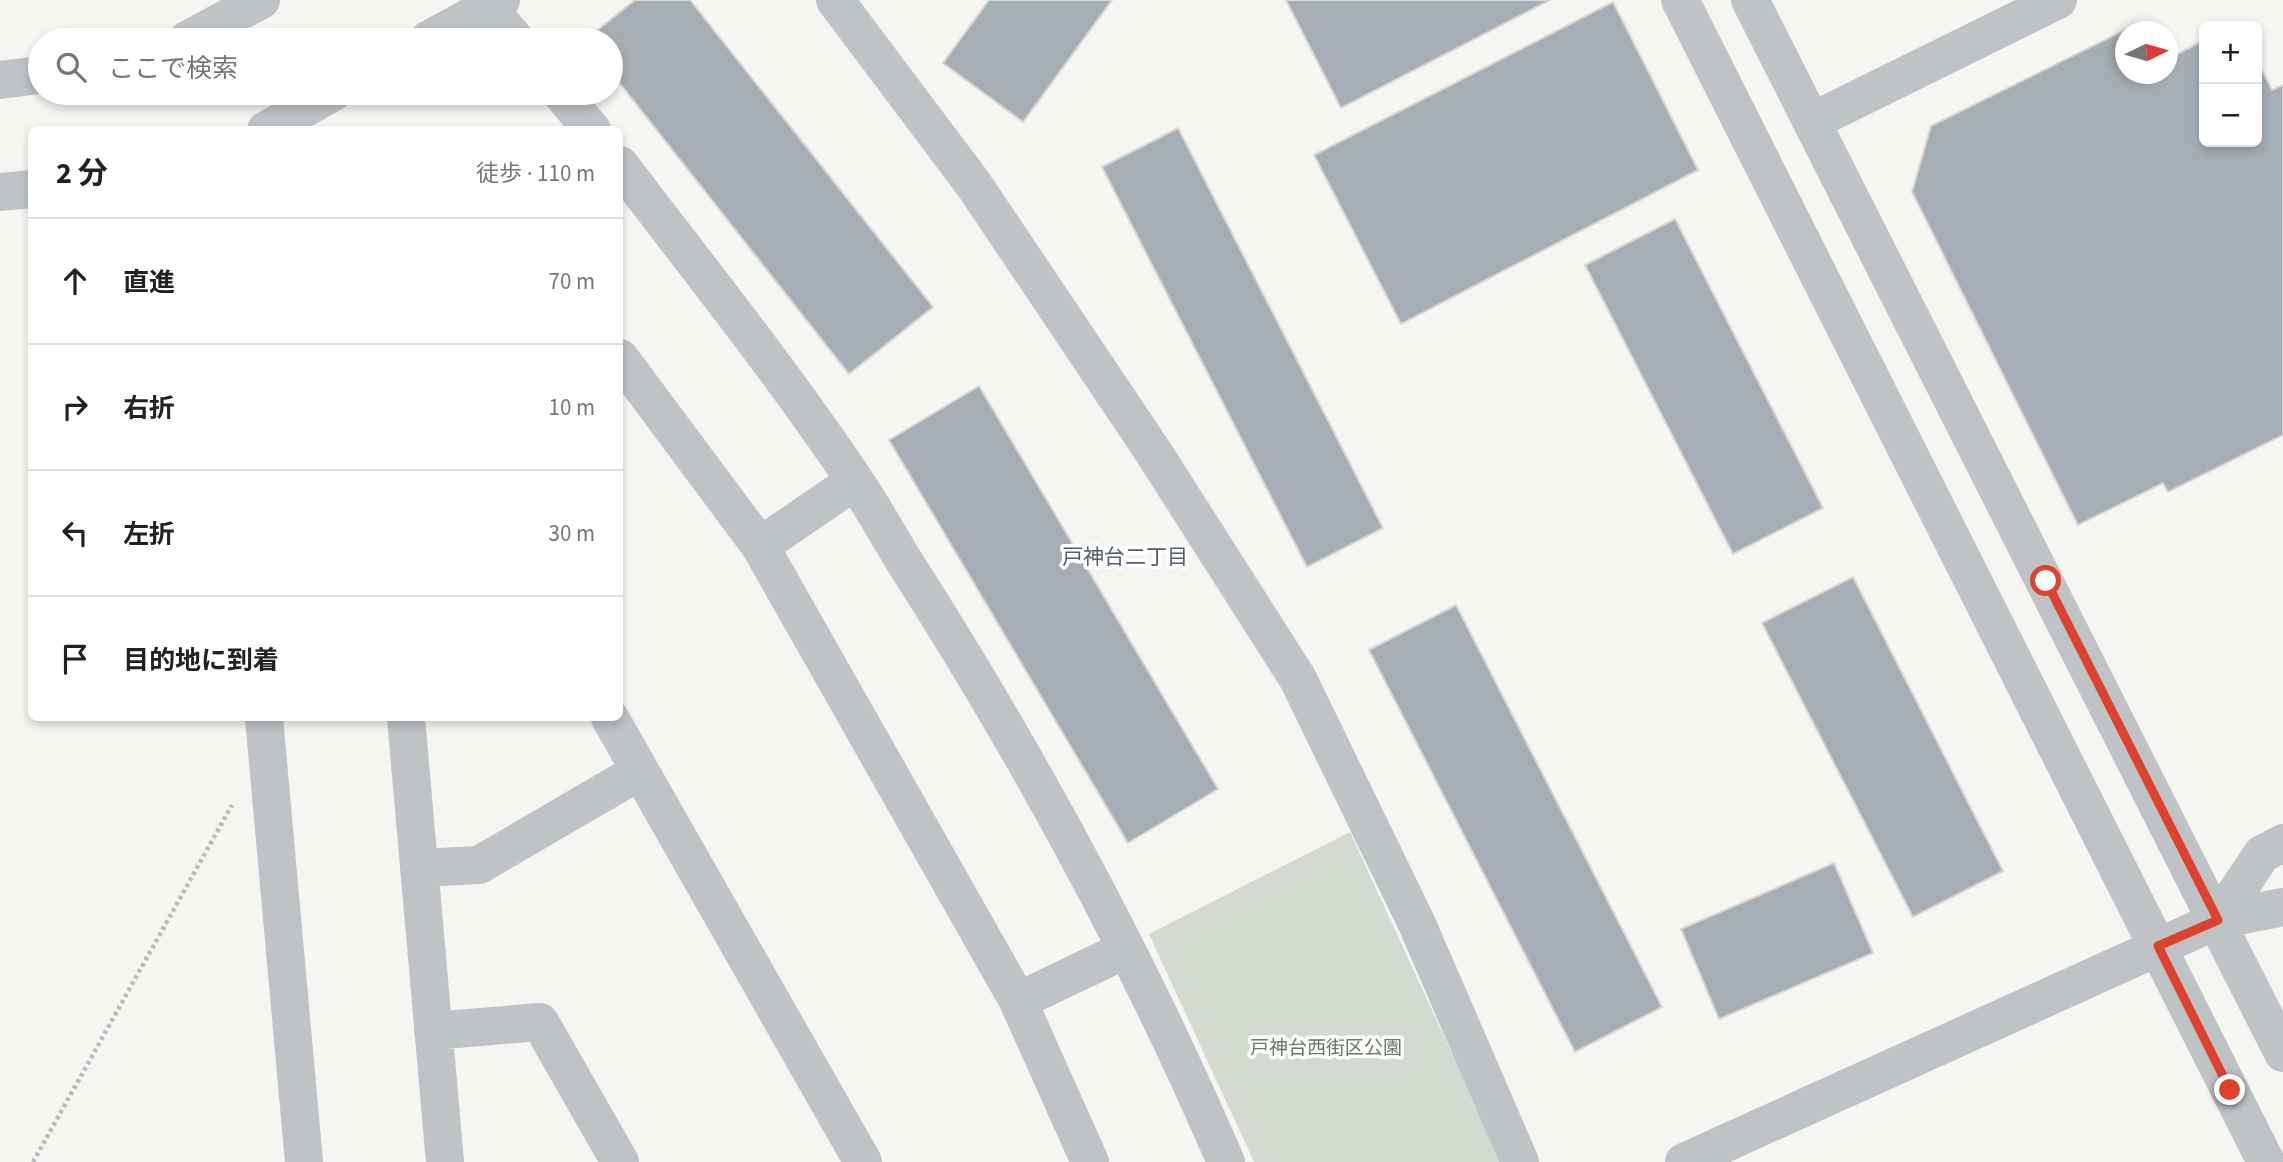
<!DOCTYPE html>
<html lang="ja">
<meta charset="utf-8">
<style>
:root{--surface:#fff;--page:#f6f6f6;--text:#202124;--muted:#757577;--line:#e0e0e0}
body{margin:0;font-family:"Source Sans 3","Noto Sans JP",sans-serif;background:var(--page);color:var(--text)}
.controls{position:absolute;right:21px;top:21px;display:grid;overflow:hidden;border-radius:10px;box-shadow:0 4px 10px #0003}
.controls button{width:63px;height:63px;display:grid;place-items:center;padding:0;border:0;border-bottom:2px solid var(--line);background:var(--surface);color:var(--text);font:35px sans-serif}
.compass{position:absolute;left:2115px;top:21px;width:63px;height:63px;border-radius:50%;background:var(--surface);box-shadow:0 4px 10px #0003;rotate:85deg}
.stop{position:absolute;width:21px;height:21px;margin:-16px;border:5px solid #dc422c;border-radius:50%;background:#fff}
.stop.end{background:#dc422c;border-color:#fff;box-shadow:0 2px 7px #0008}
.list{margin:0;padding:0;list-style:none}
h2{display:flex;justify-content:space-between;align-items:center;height:91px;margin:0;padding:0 28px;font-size:30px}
h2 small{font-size:23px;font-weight:400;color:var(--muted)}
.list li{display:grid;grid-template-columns:46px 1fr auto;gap:21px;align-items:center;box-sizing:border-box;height:126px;padding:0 28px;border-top:2px solid var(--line)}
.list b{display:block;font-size:26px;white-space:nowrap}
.list em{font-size:23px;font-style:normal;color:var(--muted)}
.icon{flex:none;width:38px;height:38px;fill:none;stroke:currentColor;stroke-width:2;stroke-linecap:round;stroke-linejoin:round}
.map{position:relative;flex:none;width:2283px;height:1162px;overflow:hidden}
.search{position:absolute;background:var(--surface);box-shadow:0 4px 10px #0003;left:28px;top:28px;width:595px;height:77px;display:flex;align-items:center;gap:18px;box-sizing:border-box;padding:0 24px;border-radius:38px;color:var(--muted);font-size:26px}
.panel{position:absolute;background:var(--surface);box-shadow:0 4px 10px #0003;left:28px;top:126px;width:595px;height:595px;border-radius:10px}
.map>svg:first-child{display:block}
.green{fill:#d5dad1}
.building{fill:#a5afb3;stroke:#d7d6d5;stroke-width:2}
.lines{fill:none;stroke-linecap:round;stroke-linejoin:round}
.path{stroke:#b7babc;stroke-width:4.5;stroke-dasharray:3.5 3.5;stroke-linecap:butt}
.minor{stroke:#bfc3c6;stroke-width:38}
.route{stroke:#dc422c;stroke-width:9}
.labels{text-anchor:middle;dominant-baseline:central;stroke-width:7;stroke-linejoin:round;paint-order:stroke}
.park-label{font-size:19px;fill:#6a7964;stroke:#fff}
.neighbourhood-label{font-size:21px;fill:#536067;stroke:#fff}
</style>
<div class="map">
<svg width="2283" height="1162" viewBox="0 0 2283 1162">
<rect width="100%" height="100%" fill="#f5f5f2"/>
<path class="green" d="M1350 832 1502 1162H1254L1149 934Z"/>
<path class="building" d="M635 0H690L933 307 849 374 611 72V40H585Z
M989 0H1112L1023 122 943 63Z
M1286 0H1550L1341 108Z
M1613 2 1698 170 1401 324 1314 155Z
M2135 25 2138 32H2126V74H2168V59L2204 40V142H2257V60L2272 90 2283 85V435L2168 492 2163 483 2078 525 1912 192 1931 126Z
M1178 128 1383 528 1307 567 1102 167Z
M1675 219 1823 508 1733 554 1585 265Z
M979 386 1218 789 1128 843 889 440Z
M1853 577 2003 871 1913 917 1762 623Z
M1456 605 1662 1007 1575 1052 1369 650Z
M1834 863 1873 953 1719 1019 1681 929Z"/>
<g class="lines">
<path class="path" d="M33 1162 232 805"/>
<path class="minor" d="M835 0 974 185 1154 453 1298 679 1417 924 1520 1162
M1680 0 2266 1162
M1750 0 2283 1053
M487 7 516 40
M187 40 261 0
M428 40 501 0
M0 80 40 75
M561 93 592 130
M1813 121 2058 0
M266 130 332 93
M620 165C699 269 782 372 855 481 873 507 888 535 904 561 1027 753 1136 953 1226 1162
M0 192 32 189
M620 358 760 546 1018 1001 1090 1162
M760 546 855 481
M264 718 304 1162
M406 718 445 1162
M610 718 863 1162
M419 868 479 865 640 771
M2218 920 2262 854 2283 843
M1018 1001 1125 950
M433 1031 540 1022 620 1162
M1684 1162 2218 920 2283 907"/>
</g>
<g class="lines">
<path class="route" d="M2046 581 2218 920 2158 946 2230 1090"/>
</g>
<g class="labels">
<g class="park-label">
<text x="1326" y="1048">戸神台西街区公園</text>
</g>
<g class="neighbourhood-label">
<text x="1125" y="557">戸神台二丁目</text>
</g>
</g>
</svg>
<div class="controls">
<button>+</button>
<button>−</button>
</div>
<svg class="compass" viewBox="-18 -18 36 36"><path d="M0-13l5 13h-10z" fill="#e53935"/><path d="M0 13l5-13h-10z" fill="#757577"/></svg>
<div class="stop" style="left:2046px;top:581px"></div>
<div class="stop end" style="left:2230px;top:1090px"></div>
<div class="search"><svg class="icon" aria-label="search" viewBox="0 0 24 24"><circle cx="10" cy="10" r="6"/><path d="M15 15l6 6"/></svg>ここで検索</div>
<section class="panel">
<h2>2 分<small>徒歩 · 110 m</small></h2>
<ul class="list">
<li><svg class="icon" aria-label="ahead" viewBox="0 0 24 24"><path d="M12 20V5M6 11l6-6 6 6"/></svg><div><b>直進</b></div><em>70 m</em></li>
<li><svg class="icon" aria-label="right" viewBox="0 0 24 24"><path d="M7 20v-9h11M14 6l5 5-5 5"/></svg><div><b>右折</b></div><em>10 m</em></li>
<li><svg class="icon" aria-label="left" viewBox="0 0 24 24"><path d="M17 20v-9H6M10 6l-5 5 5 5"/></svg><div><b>左折</b></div><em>30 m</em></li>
<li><svg class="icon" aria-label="arrive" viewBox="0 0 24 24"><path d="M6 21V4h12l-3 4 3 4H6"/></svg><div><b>目的地に到着</b></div></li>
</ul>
</section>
</div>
